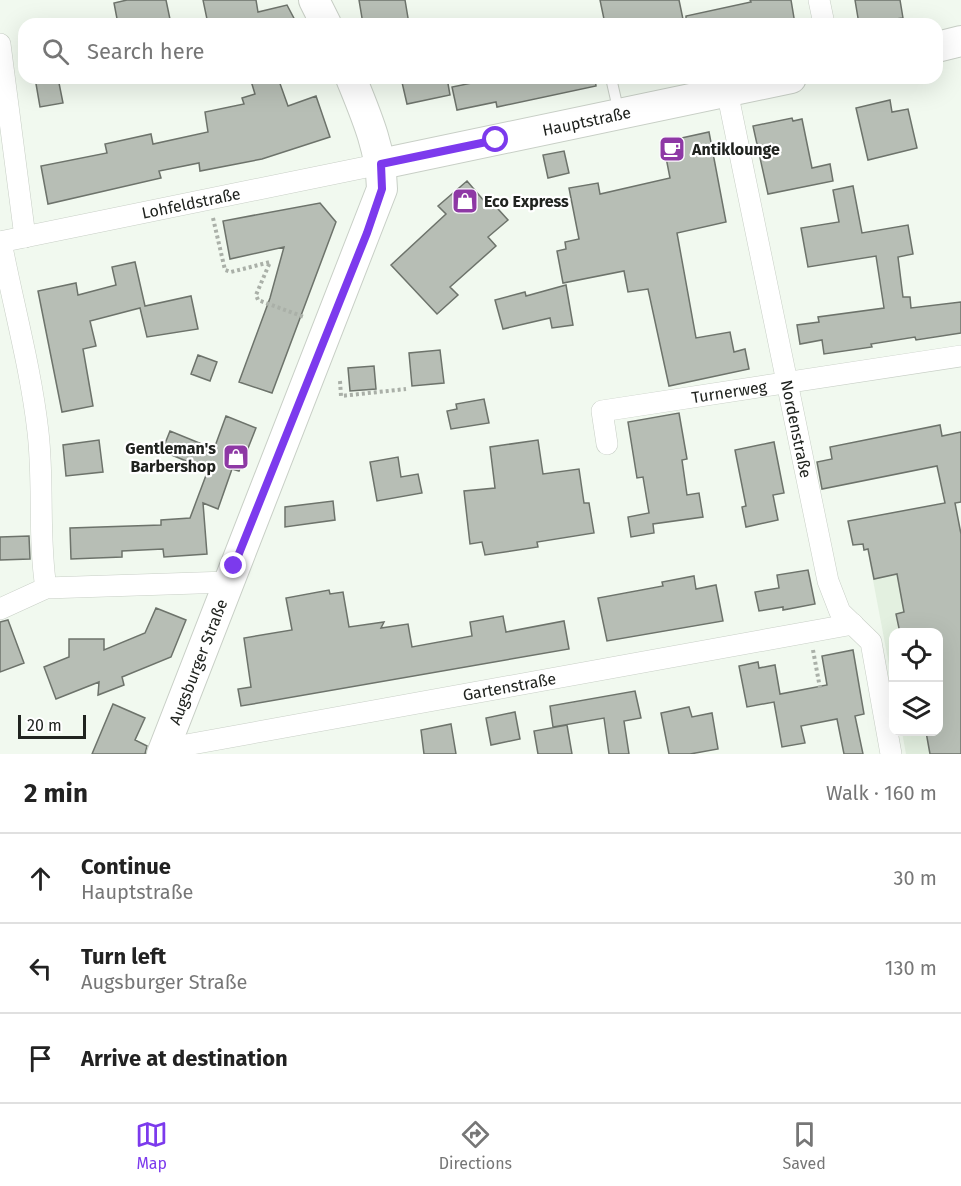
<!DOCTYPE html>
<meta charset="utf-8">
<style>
:root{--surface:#fff;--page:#f2f2f2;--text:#222;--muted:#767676;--line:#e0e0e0;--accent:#7c3aed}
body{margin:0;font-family:"Fira Sans",sans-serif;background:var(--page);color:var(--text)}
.controls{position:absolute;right:18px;bottom:18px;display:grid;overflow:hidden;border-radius:12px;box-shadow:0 6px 24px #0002}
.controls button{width:54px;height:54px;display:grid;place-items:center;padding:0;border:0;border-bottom:2px solid var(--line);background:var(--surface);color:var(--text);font:30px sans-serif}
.scale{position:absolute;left:18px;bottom:15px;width:68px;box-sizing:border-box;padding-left:6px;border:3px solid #20231f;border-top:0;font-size:16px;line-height:21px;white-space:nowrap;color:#20231f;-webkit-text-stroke:4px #fff;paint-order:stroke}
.stop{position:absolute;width:18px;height:18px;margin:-14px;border:4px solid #7c3aed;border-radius:50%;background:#fff}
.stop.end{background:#7c3aed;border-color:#fff;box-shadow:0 2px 6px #0008}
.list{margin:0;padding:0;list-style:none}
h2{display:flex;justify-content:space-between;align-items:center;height:78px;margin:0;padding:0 24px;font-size:26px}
h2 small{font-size:20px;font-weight:400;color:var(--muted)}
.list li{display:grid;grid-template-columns:39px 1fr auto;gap:18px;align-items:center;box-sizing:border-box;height:90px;padding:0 24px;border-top:2px solid var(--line)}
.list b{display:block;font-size:22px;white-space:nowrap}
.list p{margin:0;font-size:20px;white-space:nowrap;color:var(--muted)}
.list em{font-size:20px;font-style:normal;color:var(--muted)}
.icon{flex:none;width:33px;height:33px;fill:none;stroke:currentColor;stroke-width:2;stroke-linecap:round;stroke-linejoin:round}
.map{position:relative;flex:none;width:961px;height:754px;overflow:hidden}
.search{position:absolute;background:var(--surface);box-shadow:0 6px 24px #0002;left:18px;right:18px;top:18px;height:66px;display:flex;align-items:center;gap:15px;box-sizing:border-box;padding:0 21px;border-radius:18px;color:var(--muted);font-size:22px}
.sheet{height:348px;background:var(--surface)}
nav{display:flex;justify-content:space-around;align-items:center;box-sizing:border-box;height:84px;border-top:2px solid var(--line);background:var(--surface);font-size:16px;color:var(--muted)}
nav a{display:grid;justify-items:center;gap:3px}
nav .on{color:var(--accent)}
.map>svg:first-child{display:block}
.built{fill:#e3f0e0}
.building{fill:#b7beb5;stroke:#6d736b;stroke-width:1.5}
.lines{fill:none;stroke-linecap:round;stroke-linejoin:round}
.lane-casing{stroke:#c8cfc6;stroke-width:12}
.street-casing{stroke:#c8cfc6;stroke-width:22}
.secondary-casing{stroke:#c8cfc6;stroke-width:32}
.path{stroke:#aab0a8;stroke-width:4;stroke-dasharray:3 3;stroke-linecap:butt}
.lane{stroke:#fff;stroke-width:10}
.street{stroke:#fff;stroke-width:21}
.secondary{stroke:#fff;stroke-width:30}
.route{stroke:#7c3aed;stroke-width:8}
.labels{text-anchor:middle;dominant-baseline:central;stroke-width:4.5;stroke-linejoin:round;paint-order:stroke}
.street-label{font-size:16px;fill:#20231f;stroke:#fff}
.poi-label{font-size:16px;font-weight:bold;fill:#20231f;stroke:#fff;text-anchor:start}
</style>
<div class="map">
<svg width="961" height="754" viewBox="0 0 961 754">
<rect width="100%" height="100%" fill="#f1f9ef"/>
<path class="built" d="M961 542V754H906L902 732H938V632H894L893 686 869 559Z"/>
<path class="building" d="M127 0H166L171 24H118L114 3Z
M203 0H256L258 12 287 5 297 24H208Z
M359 0H405L409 24H363Z
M600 0H679L684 24H605Z
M750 0H791L795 24H686V16L751 2Z
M855 0H900L903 18 859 24Z
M35 78H58L63 103 40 107Z
M260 78H278L288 106 316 96 330 137 262 159 200 171 199 163 159 171 161 178 48 204 41 166 107 153 105 144 151 134 153 144 208 132 205 112 244 104 242 98 255 94 251 81Z
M401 78H447L450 95 407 104Z
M496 78H595L596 86 497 107 496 102 457 110 452 87Z
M890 100 892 112 908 109 917 148 868 160 856 108Z
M792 118 793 121 802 119 812 168 830 164 833 181 768 194 753 126Z
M709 132 726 222 677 233 696 338 730 332 734 352 745 349 749 369 669 386 648 289 628 292 624 271 563 283 557 251 566 249 565 242 579 239 569 188 598 183 600 194 670 178 663 142Z
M564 151 569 173 548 178 543 155Z
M467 181 485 202 488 198 508 220 488 237 496 246 450 287 458 295 437 314 391 265 446 214 438 206Z
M853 186 862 233 908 225 913 254 898 257 903 297H910L911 308 961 302V333L916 340 915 337 871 344 872 347 824 354 822 340 800 344 797 325 819 322 818 317 884 308 876 256 808 267 801 228 839 222 833 190Z
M320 203 336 222 272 393 239 382 270 298 284 247 230 259 223 221Z
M135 262 145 306 191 296 198 329 147 337 140 308 90 321 96 346 83 349 93 406 62 412 38 291 76 283 78 295 116 285 112 267Z
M566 285 573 325 552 328 550 318 503 329 495 300 525 292 526 296Z
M440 350 444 383 412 386 409 353Z
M198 355 217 362 210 381 191 374Z
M374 366 376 389 350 391 348 368Z
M484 399 489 423 451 429 447 411 457 409 456 404Z
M679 413 687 459 682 460 687 495 699 493 703 517 653 524 654 533 631 537 628 517 649 513 643 477 637 478 628 422Z
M226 416 256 428 239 471 232 469 218 509 203 503 207 554 164 557 163 549 122 551V557L71 559 70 528 161 525V520L190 518 208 470 162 451 170 431 214 449Z
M940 425 942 436 961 432V502L955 503 961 534V754H930L926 732H939V633H900L896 614 904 612 897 574 874 579 868 549 864 550 863 544 853 545 848 521 945 503 937 466 822 489 817 462 832 459 830 447Z
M99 440 103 472 66 476 63 445Z
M538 440 543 474 579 469 584 503H589L594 533 537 542 538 547 485 555 482 542 470 544 464 491 495 488 490 447Z
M774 442 784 493 773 495 778 520 746 527 742 507 746 506 735 450Z
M398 457 401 477 418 474 422 493 377 501 370 462Z
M333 501 335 520 285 527V507Z
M29 536 30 559 0 560V537Z
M808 570 815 604 783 610V607L759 611 755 592 779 588 777 575Z
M694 576 696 589 716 585 723 621 607 641 598 598 663 586 662 582Z
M329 590 330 594 343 592 349 627 384 622 381 628 408 624 412 647 472 636 470 622 503 616 506 632 564 621 569 649 241 706 238 689 251 687 244 638 292 630 286 598Z
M156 608 186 620 171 657 122 677 124 685 98 695 99 682 56 699 44 667 69 657V639H104V650L145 633Z
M8 620 24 663 0 672V622Z
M853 650 864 714 855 716 863 754H844L837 719 801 726 805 743 782 747 774 702 747 707 739 666 758 662 759 668 775 665 780 694 827 685 822 656Z
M635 691 641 718 624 721 629 754H609L604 718 553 727 550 706Z
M113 704 145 718 135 740 147 746 145 754H92Z
M689 707 692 717 712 713 718 749 690 754H669L661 713Z
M515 712 520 739 491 745 486 718Z
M451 724 456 754H424L421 730Z
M567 725 572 754H538L534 731Z"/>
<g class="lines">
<g class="lane-casing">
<path id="lane" d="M611 78 619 113"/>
</g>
<g class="street-casing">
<g id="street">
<path d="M819 0 824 24"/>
<path d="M0 44 25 237"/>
<path id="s1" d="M727 91 828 581 840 612 871 642 891 754"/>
<path id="s2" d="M0 242 381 164"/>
<path d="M1 242C13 304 31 369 38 432 44 484 38 537 46 588"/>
<path id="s3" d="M607 444 602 411 961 356"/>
<path d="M0 609 46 588 228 582"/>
<path id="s4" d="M164 749 853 624"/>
</g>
</g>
<g class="secondary-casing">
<g id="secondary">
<path d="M314 0 326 24"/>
<path d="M937 47 961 41"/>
<path id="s5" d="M381 164 791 78"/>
<path id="s6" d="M162 754 382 189C381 149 366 115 351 78"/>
</g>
</g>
<path class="path" d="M213 218 225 270 231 272 270 262 256 295 258 300 304 317
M340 381 341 396 406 389
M813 650 820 688"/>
<use href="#lane" class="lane"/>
<use href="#street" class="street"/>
<use href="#secondary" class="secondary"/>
</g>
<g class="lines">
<path class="route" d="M234 566 367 233 382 189 381 164 496 140"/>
</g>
<defs>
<g id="cafe-square" transform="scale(1.35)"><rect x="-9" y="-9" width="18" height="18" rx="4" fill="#8e38a5" stroke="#fff"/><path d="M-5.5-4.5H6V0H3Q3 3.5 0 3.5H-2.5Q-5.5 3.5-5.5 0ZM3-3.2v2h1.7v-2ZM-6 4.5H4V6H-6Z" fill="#fff"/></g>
<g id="shop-square" transform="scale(1.35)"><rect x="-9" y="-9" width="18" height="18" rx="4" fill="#8e38a5" stroke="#fff"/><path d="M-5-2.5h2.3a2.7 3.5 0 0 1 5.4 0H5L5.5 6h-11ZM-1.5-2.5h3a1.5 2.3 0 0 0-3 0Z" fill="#fff"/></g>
</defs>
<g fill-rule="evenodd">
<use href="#cafe-square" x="672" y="149"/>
<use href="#shop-square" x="465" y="201"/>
<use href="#shop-square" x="236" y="457"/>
</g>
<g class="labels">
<g class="street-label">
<text stroke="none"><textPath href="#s5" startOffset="210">Hauptstraße</textPath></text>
<text stroke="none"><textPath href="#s2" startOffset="195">Lohfeldstraße</textPath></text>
<text stroke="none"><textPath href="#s3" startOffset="162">Turnerweg</textPath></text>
<text stroke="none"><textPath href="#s1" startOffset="345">Nordenstraße</textPath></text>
<text stroke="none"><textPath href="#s6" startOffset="99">Augsburger Straße</textPath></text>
<text stroke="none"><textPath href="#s4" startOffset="351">Gartenstraße</textPath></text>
</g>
<g class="poi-label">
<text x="692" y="149">Antiklounge</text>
<text x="484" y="201">Eco Express</text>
<text x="216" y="448" text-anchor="end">Gentleman's<tspan x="216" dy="18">Barbershop</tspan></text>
</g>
</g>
</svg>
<div class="controls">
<button><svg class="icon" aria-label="locate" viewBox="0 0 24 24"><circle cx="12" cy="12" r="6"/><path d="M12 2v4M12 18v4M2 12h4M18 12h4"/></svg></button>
<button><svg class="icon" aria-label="layers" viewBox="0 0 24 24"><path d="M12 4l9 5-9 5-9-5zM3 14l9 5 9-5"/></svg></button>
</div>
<div class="scale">20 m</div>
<div class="stop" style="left:496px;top:140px"></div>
<div class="stop end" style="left:234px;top:566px"></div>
<div class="search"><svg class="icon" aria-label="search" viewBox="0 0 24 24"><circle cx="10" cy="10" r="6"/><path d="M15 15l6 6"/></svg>Search here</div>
</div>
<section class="sheet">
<h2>2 min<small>Walk · 160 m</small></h2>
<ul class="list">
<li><svg class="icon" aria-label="ahead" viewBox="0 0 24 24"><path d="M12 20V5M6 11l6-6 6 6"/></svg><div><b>Continue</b><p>Hauptstraße</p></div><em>30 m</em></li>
<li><svg class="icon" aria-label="left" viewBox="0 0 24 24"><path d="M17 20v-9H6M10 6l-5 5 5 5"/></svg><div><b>Turn left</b><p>Augsburger Straße</p></div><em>130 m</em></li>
<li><svg class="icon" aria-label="arrive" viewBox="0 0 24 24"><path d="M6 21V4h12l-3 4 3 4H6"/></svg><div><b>Arrive at destination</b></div></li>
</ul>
</section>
<nav>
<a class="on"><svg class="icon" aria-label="map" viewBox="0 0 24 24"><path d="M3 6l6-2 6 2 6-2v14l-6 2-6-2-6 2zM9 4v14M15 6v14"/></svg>Map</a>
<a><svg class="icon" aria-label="directions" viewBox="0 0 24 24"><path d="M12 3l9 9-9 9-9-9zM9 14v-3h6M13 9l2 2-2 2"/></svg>Directions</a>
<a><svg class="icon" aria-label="saved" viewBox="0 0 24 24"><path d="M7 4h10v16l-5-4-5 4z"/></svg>Saved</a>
</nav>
